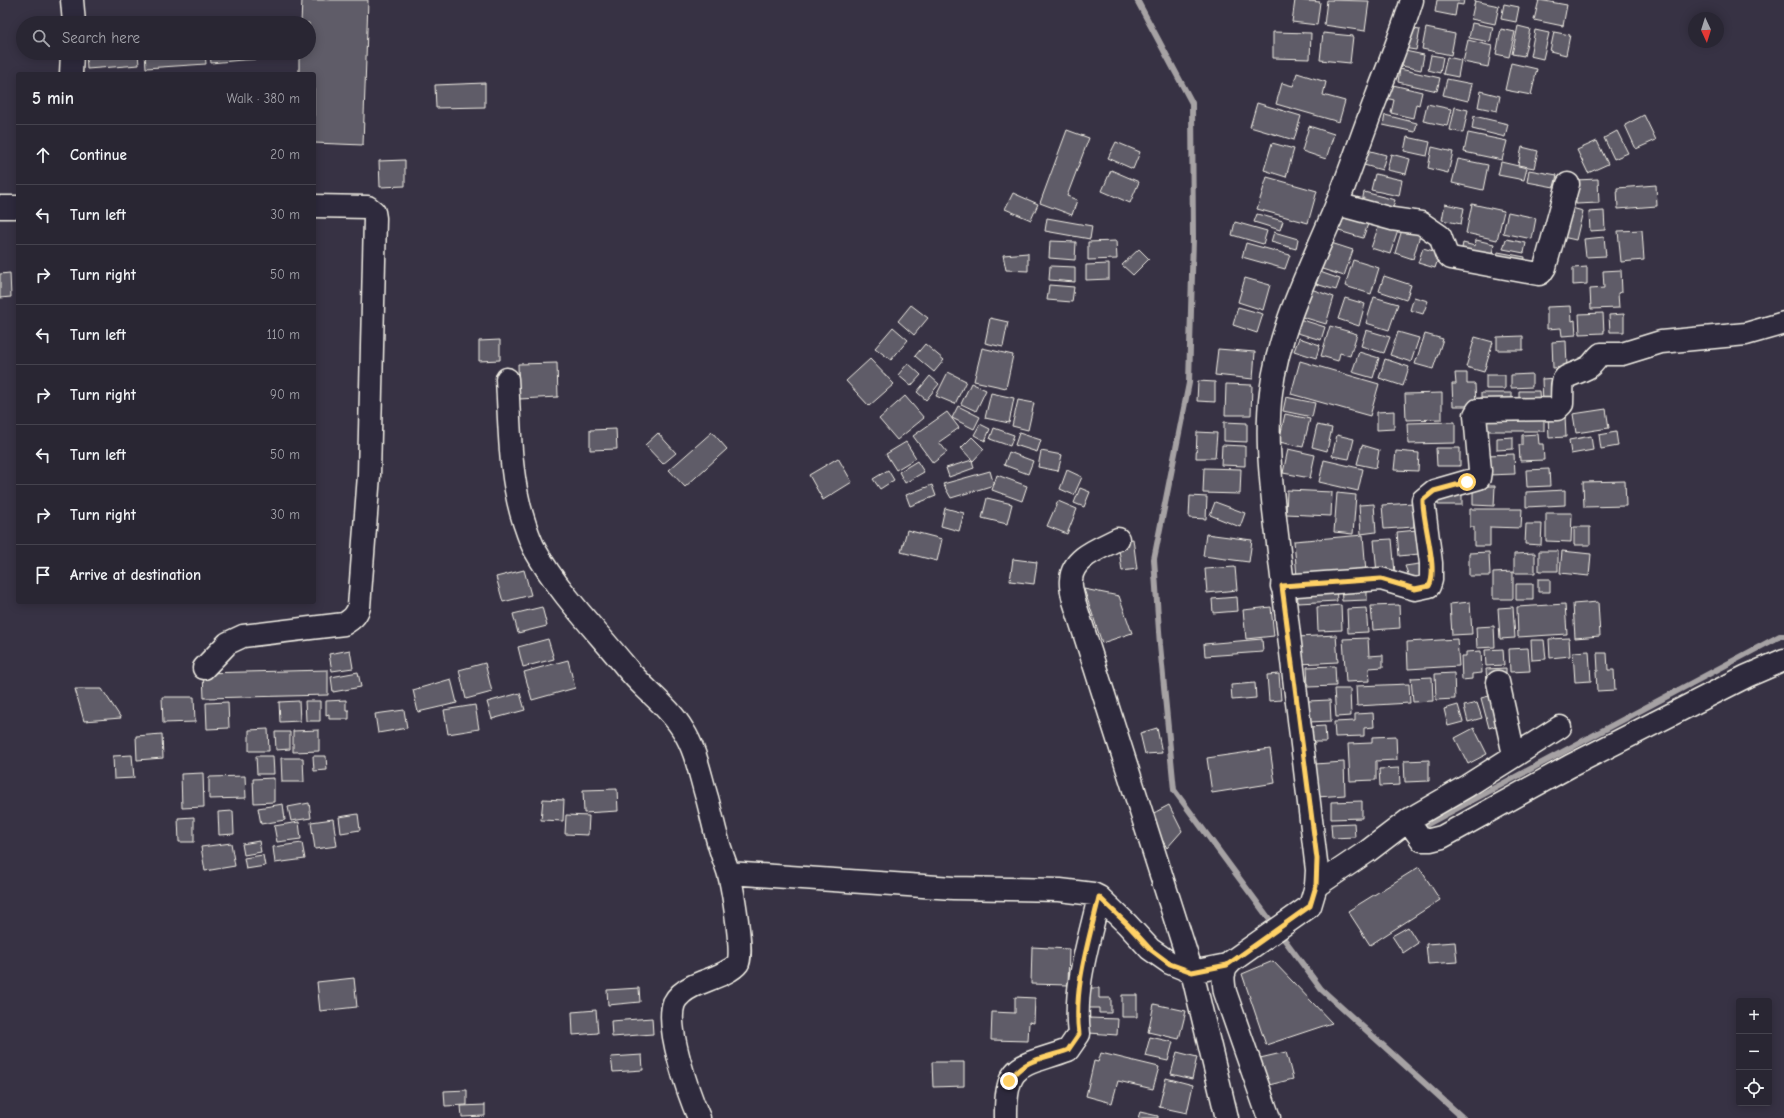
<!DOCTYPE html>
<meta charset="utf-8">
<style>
:root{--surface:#292633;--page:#35323f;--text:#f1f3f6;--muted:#a5a5ac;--line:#45434e}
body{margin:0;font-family:"Comic Neue",sans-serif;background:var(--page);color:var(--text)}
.controls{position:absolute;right:12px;bottom:12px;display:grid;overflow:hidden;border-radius:4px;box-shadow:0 2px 10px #0003}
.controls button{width:36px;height:36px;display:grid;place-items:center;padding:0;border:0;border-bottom:1px solid var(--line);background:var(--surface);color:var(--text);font:20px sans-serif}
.compass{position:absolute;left:1688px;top:12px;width:36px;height:36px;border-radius:50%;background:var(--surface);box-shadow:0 2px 10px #0003;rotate:176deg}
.stop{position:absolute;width:12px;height:12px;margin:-9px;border:3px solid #ffd166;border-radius:50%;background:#fff}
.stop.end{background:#ffd166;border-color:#fff;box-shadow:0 1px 4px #0008}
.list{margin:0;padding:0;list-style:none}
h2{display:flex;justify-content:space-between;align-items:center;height:52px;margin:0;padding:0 16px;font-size:17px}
h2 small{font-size:13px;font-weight:400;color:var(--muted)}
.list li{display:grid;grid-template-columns:26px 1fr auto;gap:12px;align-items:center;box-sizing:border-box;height:60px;padding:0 16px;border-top:1px solid var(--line)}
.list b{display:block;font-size:15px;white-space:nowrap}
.list em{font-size:13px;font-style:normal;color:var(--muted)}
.icon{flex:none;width:22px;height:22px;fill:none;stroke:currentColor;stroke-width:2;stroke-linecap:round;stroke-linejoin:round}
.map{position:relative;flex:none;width:1784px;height:1118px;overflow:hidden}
.search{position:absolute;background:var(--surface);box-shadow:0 2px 10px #0003;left:16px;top:16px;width:300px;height:44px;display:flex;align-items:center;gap:10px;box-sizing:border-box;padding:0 14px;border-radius:22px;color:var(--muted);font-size:15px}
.panel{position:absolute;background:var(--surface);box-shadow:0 2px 10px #0003;left:16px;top:72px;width:300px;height:532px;border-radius:4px}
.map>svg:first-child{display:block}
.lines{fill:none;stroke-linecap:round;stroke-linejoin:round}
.stream{stroke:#a6a2a4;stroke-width:6}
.building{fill:#5f5c67;stroke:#f4f1e8}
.minor-casing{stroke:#f4f1e8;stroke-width:25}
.major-casing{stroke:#f4f1e8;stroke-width:25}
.minor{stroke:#2f2a3d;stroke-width:22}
.major{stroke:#2f2a3d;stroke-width:22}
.route{stroke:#ffd166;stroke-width:5}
</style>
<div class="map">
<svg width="1784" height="1118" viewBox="0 0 1784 1118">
<rect width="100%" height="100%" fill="#373244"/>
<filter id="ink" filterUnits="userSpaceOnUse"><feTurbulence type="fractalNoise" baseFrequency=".025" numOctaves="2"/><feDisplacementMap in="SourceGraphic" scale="8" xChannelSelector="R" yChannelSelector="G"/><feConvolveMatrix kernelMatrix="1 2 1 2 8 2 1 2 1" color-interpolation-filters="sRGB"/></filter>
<g filter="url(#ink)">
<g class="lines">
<path class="stream" d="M1137 0 1192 103 1193 238 1189 383 1154 559 1160 645 1174 790 1321 989 1463 1118
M1418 829 1780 636H1784"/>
</g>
<path class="building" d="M302 0H368L363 145 314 143V74H299V53H309V23H301Z
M1295 0 1320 2 1317 25 1292 22Z
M1327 0 1369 1 1365 31 1324 25Z
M1437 0H1464L1463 5 1457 4 1455 16 1435 12Z
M1539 0 1567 5 1563 26 1534 20Z
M1475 1 1499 6 1495 24 1471 19Z
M1504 4 1519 7 1516 22 1501 19Z
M1472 23 1493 27 1490 42 1469 38Z
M1518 26 1530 29 1524 56 1512 54Z
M1407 28 1420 30 1416 50 1403 48Z
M1426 28 1455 34 1451 55 1422 49Z
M1501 29 1515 32 1509 57 1496 54Z
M1535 30 1549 33 1543 59 1530 56Z
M1273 32 1311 33 1310 59 1273 58Z
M1554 32 1570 35 1566 55 1550 51Z
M1323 33 1353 36 1350 63 1320 60Z
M1468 40 1492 46 1488 67 1463 62Z
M1405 51 1424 55 1421 70 1402 66Z
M86 53H138L139 65 87 69Z
M145 53H205L206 64 146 68Z
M210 53H241L242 60 211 63Z
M241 53H265L266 59 242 60Z
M1431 55 1443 57 1440 73 1428 70Z
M1447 57 1461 60 1458 77 1443 74Z
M1511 63 1537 69 1531 95 1505 90Z
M1400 69 1440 78 1437 91 1398 82Z
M1297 73 1326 82 1323 95 1345 101 1339 122 1276 104 1282 83 1293 86Z
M1447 79 1472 84 1468 101 1443 95Z
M485 83V107L436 108 435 85Z
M1389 84 1422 92 1419 105 1416 104 1413 118 1391 113 1394 100 1386 98Z
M1481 91 1500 96 1497 111 1478 107Z
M1257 103 1301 116 1294 140 1250 127Z
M1427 104 1451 109 1447 126 1423 121Z
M1455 107 1468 110 1463 133 1450 130Z
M1385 115 1417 123 1415 132 1383 125Z
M1644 115 1656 140 1636 149 1625 125Z
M1474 116 1508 124 1505 137 1472 129Z
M1309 126 1334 134 1326 159 1302 151Z
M1067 130 1089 138 1067 196 1077 200 1072 215 1040 203Z
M1617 131 1628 153 1614 159 1604 138Z
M1468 133 1507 141 1502 160 1464 152Z
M1407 137 1430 142 1427 156 1404 151Z
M1597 141 1608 164 1588 173 1577 150Z
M1116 142 1140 152 1133 169 1108 158Z
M1272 143 1294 149 1286 177 1264 170Z
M1432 147 1453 152 1448 173 1428 168Z
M1522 147 1538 151 1534 168 1518 165Z
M1367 150 1386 155 1382 170 1364 165Z
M1391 154 1410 159 1406 174 1387 170Z
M1458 159 1488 165 1483 190 1452 183Z
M405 160V186L380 187 379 161Z
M1501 162 1527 168 1524 180 1498 175Z
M1111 170 1139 182 1130 203 1102 191Z
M1529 170 1557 175 1554 187 1527 182Z
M1375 174 1402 180 1399 196 1371 190Z
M1267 177 1317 191 1308 223 1257 209Z
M1598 179 1599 203 1576 204 1575 180Z
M1656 185 1657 206 1618 209 1617 188Z
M1364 192 1395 200 1391 214 1361 207Z
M1013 193 1038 204 1031 220 1005 209Z
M1445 204 1464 208 1461 224 1442 220Z
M1472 204 1504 211 1497 240 1466 233Z
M1564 206 1583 211 1576 240 1558 236Z
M1604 211 1605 230 1590 231 1589 212Z
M1508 212 1536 218 1532 239 1503 233Z
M1345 213 1369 221 1363 238 1339 231Z
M1257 214 1283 221 1280 230 1254 222Z
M1047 218 1092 226 1090 239 1045 231Z
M1381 219 1400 225 1390 254 1371 248Z
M1235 222 1267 231 1263 244 1232 235Z
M1404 223 1422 228 1413 259 1395 253Z
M1642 230 1644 260 1621 262 1618 231Z
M1274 232 1298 239 1296 249 1271 242Z
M1604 237 1606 256 1586 257 1584 239Z
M1506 239 1526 243 1524 253 1503 249Z
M1476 240 1494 244 1491 259 1461 253 1463 243 1475 246Z
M1050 241 1076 242 1075 260 1049 258Z
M1116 241 1117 259 1088 260V242Z
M1328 242 1353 250 1344 276 1319 268Z
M1246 243 1290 255 1285 269 1242 257Z
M1423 248 1440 253 1435 268 1418 263Z
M1139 249 1149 259 1133 275 1122 265Z
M1498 252 1525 257 1524 267 1496 261Z
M1028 253V271L1006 270 1003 255Z
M1353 260 1379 268 1371 294 1345 286Z
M1109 264V279L1086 280V265Z
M1050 266 1075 267V282L1049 280Z
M1587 267V284L1573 285V268Z
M1621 270 1622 292 1618 293 1619 308 1591 309 1590 289 1604 288 1603 271Z
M1320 272 1340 279 1336 290 1316 284Z
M10 273 11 297 0 298V274Z
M1384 276 1411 285 1406 300 1379 291Z
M1245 278 1270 285 1263 310 1238 302Z
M1049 285 1074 287 1072 302 1047 300Z
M1308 288 1334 297 1326 324 1299 316Z
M1374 297 1398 304 1389 330 1366 323Z
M1414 297 1428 301 1423 314 1410 310Z
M1345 298 1365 304 1359 326 1338 319Z
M911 305 928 318 914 335 898 321Z
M1571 306 1572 321 1575 320 1576 335 1562 336 1561 328 1547 329V307Z
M1238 307 1263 314 1257 333 1233 325Z
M1603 313 1604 333 1580 334 1579 314Z
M1624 314V332H1610L1609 315Z
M990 318 1008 322 1003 347 985 343Z
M1296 318 1325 327 1321 340 1291 331Z
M1330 326 1357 334 1350 356 1340 353 1338 361 1321 356Z
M893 327 908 340 891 360 875 348Z
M1366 330 1390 337 1384 353 1361 346Z
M1398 332 1419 338 1411 362 1390 355Z
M1425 334 1443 339 1433 369 1415 364Z
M1523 336V350H1497V337Z
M1475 337 1493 342 1484 372 1466 367Z
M1299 338 1320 345 1316 358 1294 351Z
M500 340V360L479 361V341Z
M1566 341 1567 367 1553 368 1552 342Z
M925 344 944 360 934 372 915 356Z
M982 348 1013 355 1006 388 974 381Z
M1218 349 1255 352 1253 379 1215 375Z
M1359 352 1379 358 1373 378 1352 372Z
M870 359 894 384 869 406 846 381Z
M1385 359 1409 367 1403 386 1379 378Z
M1300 361 1379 384 1370 416 1291 394Z
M557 363 558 397 519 399 518 364Z
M908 363 921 375 911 386 898 375Z
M948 372 966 381 955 404 936 396Z
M1455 373H1467V384H1475L1476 406H1453L1452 384H1456Z
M1532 374V387L1511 388V375Z
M1486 375H1505V389H1486Z
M930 376 939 384 926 400 917 392Z
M1556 378 1557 405H1543L1542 379Z
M1198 381 1215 382V402L1197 401Z
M971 383 986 390 976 411 961 404Z
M1226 384 1252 385 1251 415H1225Z
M1519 391H1539L1540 404H1519Z
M991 393 1014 398 1009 423 985 418Z
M1442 393V419L1406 420 1405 394Z
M1481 393H1512V406H1481Z
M905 396 924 418 897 440 879 419Z
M1286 397 1315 403 1312 417 1283 411Z
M1018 400 1034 403 1028 430 1012 426Z
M958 406 980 417 974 429 952 418Z
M1606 409 1609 428 1576 433 1573 414Z
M1394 411V429L1377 430V412Z
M947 412 959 428 939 442 947 452 933 463 913 436Z
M1285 414 1310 419 1303 447 1279 442Z
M1548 415H1565L1566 437 1549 438Z
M1484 417H1544V431H1484Z
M1224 422 1247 423V442L1224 441Z
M1455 422V443L1408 444 1407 423Z
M980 424 990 429 985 441 974 435Z
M1317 425 1332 428 1327 451 1312 447Z
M994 428 1014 435 1010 446 990 439Z
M616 429 617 449 590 450V430Z
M712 432 727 449 685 487 669 470Z
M1197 432 1217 433 1215 458H1196Z
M1616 432 1618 446 1601 449 1599 435Z
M658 433 676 453 663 464 645 445Z
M1019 433 1041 440 1037 452 1015 445Z
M1538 434 1539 444H1543L1544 460 1520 461 1519 445H1522V435Z
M1337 435 1354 439 1349 459 1332 456Z
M1591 436 1593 450 1571 454 1569 440Z
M972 437 984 449 973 461 961 448Z
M1513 437V449L1497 450V438Z
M906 442 916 458 896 470 886 454Z
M1222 445 1245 446V466L1221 465Z
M1362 445 1379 450 1376 468 1357 464Z
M1436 448H1460V466H1437Z
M1288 449 1315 455 1310 478 1283 473Z
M1041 451 1062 455 1058 471 1038 467Z
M1396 451 1419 453 1418 471 1394 470Z
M1009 452 1033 461 1028 474 1004 465Z
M1514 454 1515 474 1488 475 1487 455Z
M838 458 852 482 823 500 809 475Z
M972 460 974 468 949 477 946 468Z
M1324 460 1363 469 1358 491 1319 482Z
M917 461 924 472 905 483 899 472Z
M1204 468 1241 469 1240 494 1203 493Z
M1549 469 1550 486 1527 487 1526 470Z
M888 470 894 480 880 489 873 479Z
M1067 470 1082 477 1074 495 1060 489Z
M990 471 994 485 951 498 943 484Z
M997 475 1027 486 1022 501 992 490Z
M1625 481 1626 506 1584 507 1583 482Z
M932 485 936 496 910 506 906 495Z
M1473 486H1495L1494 506 1473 505Z
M1080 488 1090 492 1084 507 1074 503Z
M1287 490 1332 492 1331 516 1286 514Z
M1565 490V505L1526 507V492Z
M1438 491 1462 492V505H1438Z
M1337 493 1356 495 1353 534 1334 532Z
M1190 496 1207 497 1206 519 1189 518Z
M987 498 1012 504 1007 524 982 518Z
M1058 501 1077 509 1067 534 1047 526Z
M1215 502 1245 513 1240 527 1210 515Z
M1413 503 1414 527 1384 529 1382 505Z
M1374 504 1376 532 1361 534 1359 505Z
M945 508 964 513 959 531 941 526Z
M1470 509H1522L1521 528 1490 527V546H1474V527H1470Z
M1546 513H1572L1571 542 1546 541Z
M1526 524H1542L1541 545 1525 544Z
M1574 527H1590V545H1574Z
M907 530 942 539 937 561 901 552Z
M1417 530 1419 554 1399 556 1397 532Z
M1206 534 1252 540 1249 562 1203 556Z
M1363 535 1366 572 1297 577 1294 541Z
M1133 539 1137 569 1122 571 1118 542Z
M1392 539 1395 573 1377 574 1374 540Z
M1539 551H1558V571H1539Z
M1562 551 1591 554 1589 576 1560 573Z
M1489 552 1490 576H1469V553Z
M1535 553V573H1514V554Z
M1013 559 1037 562 1034 584 1010 581Z
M1426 563 1427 583 1412 584 1405 566Z
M1235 567 1237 590 1207 593 1205 569Z
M524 570 531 595 503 602 496 577Z
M1513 572V599H1493V573Z
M1538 579H1550V592H1538Z
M1367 584V600L1342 601 1341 585Z
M1516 584H1533V600H1516Z
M1336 586 1337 601 1298 603 1297 588Z
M1084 589 1119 596 1132 633 1102 643Z
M1237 597 1238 611 1213 613 1212 599Z
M1470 602 1472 634 1452 635 1450 604Z
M1598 602 1600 636 1575 638 1573 604Z
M1565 604 1567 634 1518 637 1517 607Z
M1341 605 1342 630 1318 631 1317 607Z
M1399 605 1400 628 1373 630 1371 606Z
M542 607 547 626 518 633 513 614Z
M1271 607 1274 636 1246 639 1243 610Z
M1513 607 1515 638 1500 639 1498 608Z
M1366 608 1368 632 1348 633 1347 609Z
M1494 626 1495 647 1477 648 1476 627Z
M1336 635 1338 662 1299 664 1297 637Z
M1368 638 1369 656 1383 655V667L1369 668 1370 681 1346 682 1343 639Z
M1569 638 1570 656 1550 658 1549 639Z
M548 639 554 659 523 667 518 647Z
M1262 639 1263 652 1205 656 1204 644Z
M1457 639 1459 666 1408 669 1407 642Z
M1531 640H1544L1546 659 1532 660Z
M1528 648 1530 671 1510 672 1509 649Z
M1503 649 1504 665 1486 666 1485 650Z
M350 650 353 668 332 671 329 654Z
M1481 651 1482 673 1472 674V679L1462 680 1461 656H1466V652Z
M1589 651 1591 681 1575 682 1573 652Z
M1597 653H1607L1608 670H1614L1615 690 1597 691 1596 671H1598Z
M568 660 575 688 532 700 524 672Z
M485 663 492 692 466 699 459 670Z
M1335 666 1336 686 1308 687 1307 667Z
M1506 668V681L1487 682 1486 669Z
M328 670V695L204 698 203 673Z
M358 672 361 687 333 692 331 677Z
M1454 673 1455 699 1436 700 1435 674Z
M1279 674 1281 700 1269 701 1267 675Z
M1432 677 1433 701 1413 702 1411 678Z
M451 679 457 703 418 712 413 690Z
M1255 683 1256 698 1232 700 1231 685Z
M1409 684 1410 703 1357 706 1356 686Z
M75 689H102L121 718 84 721Z
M1334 689H1350L1351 716 1336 717Z
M520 693 525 710 492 719 487 702Z
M1493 695 1501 724 1489 728 1481 698Z
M162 697H194L195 722 163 723Z
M346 700V710H349V719H329V714L326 715V701Z
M1330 700 1331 721 1309 722 1308 701Z
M299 701 300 721 280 722 279 702Z
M305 701H320V721H306Z
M228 702 229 728 207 729 206 703Z
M1477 703 1482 718 1468 722 1464 706Z
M475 705 479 729 448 734 444 710Z
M1458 705 1463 722 1448 726 1444 709Z
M404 710 407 728 378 733 375 714Z
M1373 713 1374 727 1364 728V736L1335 737 1334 722 1355 721V714Z
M1325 726 1326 742H1308V727Z
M1157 728 1162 753 1145 754 1140 733Z
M1474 728 1487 754 1468 764 1455 738Z
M268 729 269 751H249V730Z
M319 730V751L293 752V731Z
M275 732H290V749L276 750Z
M162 734 163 758 137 760 136 736Z
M1396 736 1397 760 1376 761V780L1350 781 1348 744 1372 743V737Z
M1270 749 1275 783 1212 793 1207 758Z
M132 755 134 778 114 779 113 756Z
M256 756H273L274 774H257Z
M313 756H326L327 770 314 771Z
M281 758H303L304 782H282Z
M1429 760V781L1405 782 1404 761Z
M1344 762 1345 795 1317 797 1315 764Z
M1399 768 1400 785 1380 786 1379 769Z
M203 773 204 807 182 808 181 774Z
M245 776 246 798 209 799V777Z
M274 778V802L254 803 253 779Z
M617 789 618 811 584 813 583 790Z
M543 799 564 800 563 821 541 820Z
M1362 801V818L1331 819V802Z
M309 803 311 818 291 821 288 807Z
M283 804 285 820 261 824 258 808Z
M1169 805 1182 831 1167 848 1148 816Z
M233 811 234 834 219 835 218 812Z
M358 814 360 830 341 833 339 817Z
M566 815 589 816 588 835 565 834Z
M194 817V842H179L178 818Z
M333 819 337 846 315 849 311 822Z
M299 822 301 839 277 842 274 826Z
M1354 823 1355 837 1332 838 1331 824Z
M259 841 261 852 244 855 242 844Z
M231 843 235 866 205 871 201 847Z
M302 843 305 859 275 863 273 847Z
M263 855 265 866 246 869 244 858Z
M1419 867 1440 900 1370 945 1348 911Z
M1408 927 1418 943 1403 953 1392 936Z
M1455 942 1457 962 1428 964 1426 944Z
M1032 947 1069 949 1068 985 1031 984Z
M1273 961 1332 1023 1266 1045 1242 974Z
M354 978 357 1007 320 1011 317 982Z
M639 988 640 1002 608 1005 607 990Z
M1081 988H1099V998H1111V1013H1099V1008H1081Z
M1122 995H1137V1017H1122Z
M1015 997 1035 998 1034 1023 1029 1022 1028 1041 991 1040 992 1012 1015 1013Z
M1154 1004 1186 1011 1179 1039 1148 1032Z
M596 1010 598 1033 573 1035 572 1012Z
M652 1018 653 1034 612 1037 611 1021Z
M1089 1018 1118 1019 1117 1035 1089 1033Z
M1150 1037 1173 1042 1168 1061 1145 1056Z
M1177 1052 1197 1057 1192 1079 1171 1074Z
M1286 1052 1293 1079 1265 1086 1260 1058Z
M1101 1053 1159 1067 1153 1089 1118 1081 1112 1103 1086 1096 1094 1061 1098 1062Z
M642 1055 643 1070 613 1072 611 1057Z
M932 1062H964V1086L933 1087Z
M1166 1078 1193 1085 1187 1113 1159 1107Z
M467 1090V1105L445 1106 444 1091Z
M485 1105V1116L462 1117 461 1106Z
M1140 1112 1158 1116V1118H1138Z"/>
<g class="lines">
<g class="minor-casing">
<path id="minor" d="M72 0 74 23
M71 74 72 53
M1337 204 1392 219 1421 223 1440 236 1446 253 1451 258 1539 274 1541 273 1545 267 1568 184
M0 207H18
M507 379C510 427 509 476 524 522 527 531 530 541 535 550 559 593 595 629 626 667 643 689 669 706 683 730 696 750 700 775 707 798 712 816 715 834 721 851 723 858 726 865 728 871 732 884 744 955 738 963 730 974 705 980 693 986 685 990 678 995 674 1003 665 1027 689 1095 699 1118
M1118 539C1101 548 1072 557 1071 580 1070 587 1073 595 1074 601L1192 972 1227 1118
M1282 586 1381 579 1415 589 1429 586 1431 580V563L1423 500 1434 491 1479 478 1480 471 1475 415 1478 410 1557 409 1562 404C1563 370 1559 382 1587 368 1593 365 1596 358 1601 354H1622L1661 342 1746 334 1784 323
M204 668 228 643 243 636 344 624C352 619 356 616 359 607L369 475 375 218 374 212 368 207 314 206
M1498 682 1514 755
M1410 819 1467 786 1560 727
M729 873 953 888 1060 890 1093 894 1099 897 1127 924 1150 949 1170 963 1192 972 1227 965
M1316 886 1368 851 1410 819 1412 826 1422 840H1430L1442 837 1570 766 1747 676 1784 660
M1006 1118C1005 1060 1022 1067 1068 1050L1079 1034C1073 988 1089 941 1099 897"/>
</g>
<g class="major-casing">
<path id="major" d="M1269 1118 1225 992C1223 980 1221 970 1232 961L1310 906 1316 886 1317 870 1274 510C1270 471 1266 431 1271 392 1279 326 1312 265 1337 204 1351 169 1363 132 1377 96 1389 64 1402 33 1412 0"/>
</g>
<use href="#minor" class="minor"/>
<use href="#major" class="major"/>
</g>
</g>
<g class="lines" filter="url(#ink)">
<path class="route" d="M1009 1081C1025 1058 1043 1059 1068 1050L1079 1034C1073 988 1089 941 1099 897L1127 924 1150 949 1170 964 1192 972 1227 965 1310 906 1316 886 1317 859 1282 586 1381 579 1415 589 1429 586C1439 570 1422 521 1423 500L1434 491 1467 482"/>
</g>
</svg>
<div class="controls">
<button>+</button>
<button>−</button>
<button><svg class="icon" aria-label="locate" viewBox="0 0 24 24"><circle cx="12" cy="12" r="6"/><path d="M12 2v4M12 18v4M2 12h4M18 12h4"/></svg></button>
</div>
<svg class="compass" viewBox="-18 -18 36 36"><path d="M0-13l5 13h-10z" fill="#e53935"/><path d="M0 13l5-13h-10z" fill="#a5a5ac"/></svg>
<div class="stop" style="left:1467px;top:482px"></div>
<div class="stop end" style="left:1009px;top:1081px"></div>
<div class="search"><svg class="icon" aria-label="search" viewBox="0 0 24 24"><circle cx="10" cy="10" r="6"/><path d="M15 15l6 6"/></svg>Search here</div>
<section class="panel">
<h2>5 min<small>Walk · 380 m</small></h2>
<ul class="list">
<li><svg class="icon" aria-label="ahead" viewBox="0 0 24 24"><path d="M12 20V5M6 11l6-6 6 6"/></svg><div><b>Continue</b></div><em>20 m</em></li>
<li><svg class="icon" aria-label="left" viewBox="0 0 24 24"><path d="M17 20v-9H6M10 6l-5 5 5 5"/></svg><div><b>Turn left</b></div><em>30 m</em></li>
<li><svg class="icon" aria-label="right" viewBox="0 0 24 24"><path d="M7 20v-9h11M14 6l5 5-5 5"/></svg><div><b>Turn right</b></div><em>50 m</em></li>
<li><svg class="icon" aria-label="left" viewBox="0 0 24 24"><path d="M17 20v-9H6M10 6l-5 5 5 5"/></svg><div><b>Turn left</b></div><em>110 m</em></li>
<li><svg class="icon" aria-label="right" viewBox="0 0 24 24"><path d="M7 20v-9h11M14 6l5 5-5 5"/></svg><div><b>Turn right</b></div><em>90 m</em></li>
<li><svg class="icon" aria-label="left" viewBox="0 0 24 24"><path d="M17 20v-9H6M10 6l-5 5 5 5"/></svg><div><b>Turn left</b></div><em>50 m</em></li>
<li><svg class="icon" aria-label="right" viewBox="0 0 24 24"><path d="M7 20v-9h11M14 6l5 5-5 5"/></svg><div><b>Turn right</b></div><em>30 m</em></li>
<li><svg class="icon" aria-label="arrive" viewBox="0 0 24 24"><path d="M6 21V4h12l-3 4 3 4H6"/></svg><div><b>Arrive at destination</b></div></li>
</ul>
</section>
</div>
